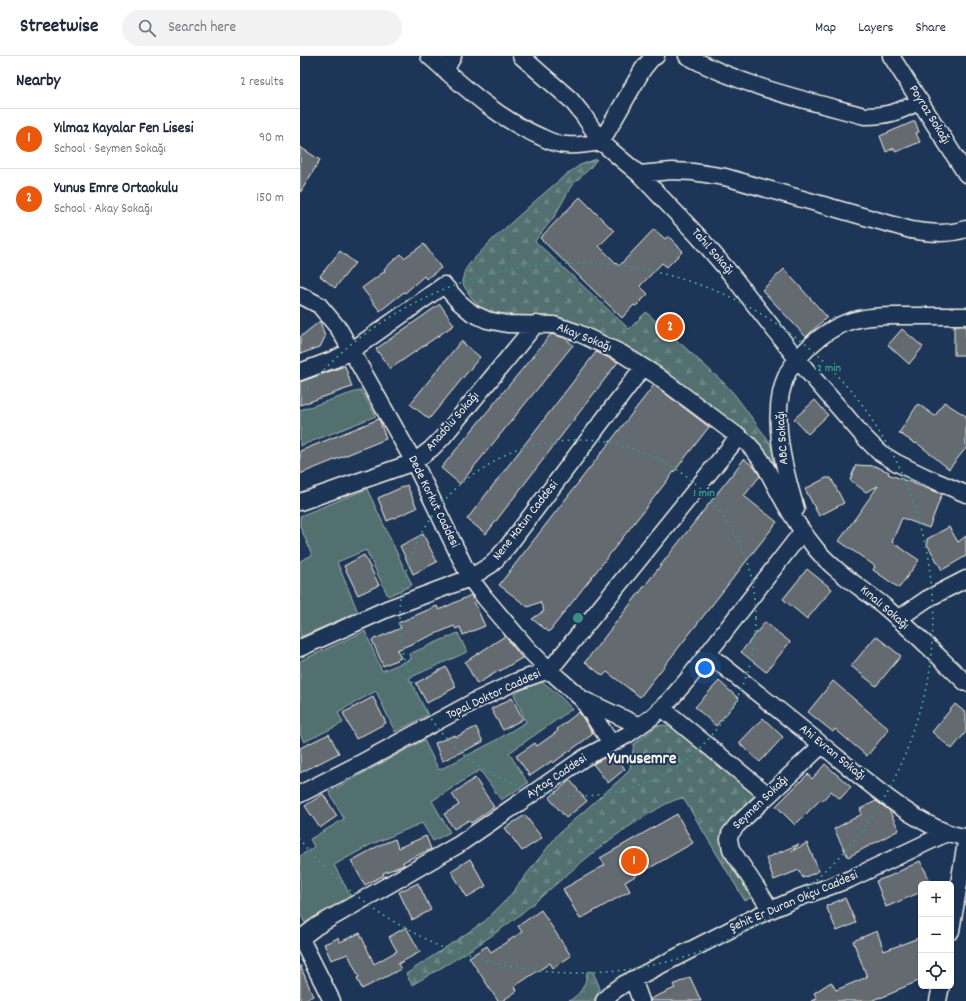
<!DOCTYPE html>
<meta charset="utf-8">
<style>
:root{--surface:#fff;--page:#f2f2f3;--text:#1f2937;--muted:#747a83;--line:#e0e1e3;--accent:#ea580c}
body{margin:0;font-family:Dekko,sans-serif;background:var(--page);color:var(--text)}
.controls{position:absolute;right:12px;bottom:12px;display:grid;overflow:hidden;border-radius:6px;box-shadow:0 1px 3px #0004}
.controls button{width:36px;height:36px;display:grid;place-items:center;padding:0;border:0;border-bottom:1px solid var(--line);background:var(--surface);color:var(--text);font:20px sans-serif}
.you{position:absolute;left:405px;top:612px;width:14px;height:14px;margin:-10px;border:3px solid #fff;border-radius:50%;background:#1a73e8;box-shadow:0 0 0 6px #1a73e833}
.badge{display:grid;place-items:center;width:26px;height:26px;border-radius:50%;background:var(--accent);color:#fff;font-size:13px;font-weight:700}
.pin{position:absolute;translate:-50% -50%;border:2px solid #fff;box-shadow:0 1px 4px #0006}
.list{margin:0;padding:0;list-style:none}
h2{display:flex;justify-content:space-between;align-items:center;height:52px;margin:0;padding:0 16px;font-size:17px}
h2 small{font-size:13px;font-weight:400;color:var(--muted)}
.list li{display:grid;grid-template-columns:26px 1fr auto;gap:12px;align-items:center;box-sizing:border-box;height:60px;padding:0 16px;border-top:1px solid var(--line)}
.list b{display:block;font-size:15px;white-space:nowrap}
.list p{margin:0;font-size:13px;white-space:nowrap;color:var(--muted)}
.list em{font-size:13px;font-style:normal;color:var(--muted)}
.icon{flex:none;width:22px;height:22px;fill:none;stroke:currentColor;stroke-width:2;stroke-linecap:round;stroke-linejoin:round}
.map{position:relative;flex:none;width:666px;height:945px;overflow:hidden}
header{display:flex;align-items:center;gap:24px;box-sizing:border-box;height:56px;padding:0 20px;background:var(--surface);border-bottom:1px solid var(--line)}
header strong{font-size:19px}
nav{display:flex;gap:22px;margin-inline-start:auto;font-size:14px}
.search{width:280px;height:36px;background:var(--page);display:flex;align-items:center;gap:10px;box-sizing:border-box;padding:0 14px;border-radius:22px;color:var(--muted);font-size:15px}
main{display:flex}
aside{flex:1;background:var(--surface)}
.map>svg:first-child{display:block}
.grass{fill:url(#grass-tufts);stroke:#a3b0ac}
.forest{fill:url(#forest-firs);stroke:#a3b0ac}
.green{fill:#52706f;stroke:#a3b0ac}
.building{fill:#646b6f;stroke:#f4f1e8}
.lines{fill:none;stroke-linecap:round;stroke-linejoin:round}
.minor-casing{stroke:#f4f1e8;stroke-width:19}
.minor{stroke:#1d3557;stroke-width:16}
.ring{fill:none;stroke:#3d8f86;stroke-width:2;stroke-dasharray:2 4}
.labels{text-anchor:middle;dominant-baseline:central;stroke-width:4;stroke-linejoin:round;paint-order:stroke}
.street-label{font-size:13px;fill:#f4f1e8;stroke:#1d3557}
.district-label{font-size:17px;font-weight:bold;fill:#f4f1e8;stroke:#1d3557}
.centre{fill:#3d8f86;stroke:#1d3557;stroke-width:2}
.ring-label{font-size:12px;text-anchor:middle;font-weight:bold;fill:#3d8f86;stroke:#1d3557;stroke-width:4;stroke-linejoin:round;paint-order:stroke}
</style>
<header>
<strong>Streetwise</strong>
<div class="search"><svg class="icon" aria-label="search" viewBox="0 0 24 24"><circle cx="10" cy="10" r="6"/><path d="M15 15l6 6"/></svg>Search here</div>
<nav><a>Map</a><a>Layers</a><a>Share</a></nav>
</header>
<main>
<aside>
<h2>Nearby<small>2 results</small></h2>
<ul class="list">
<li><span class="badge">1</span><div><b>Yılmaz Kayalar Fen Lisesi</b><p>School · Seymen Sokağı</p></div><em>90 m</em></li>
<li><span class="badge">2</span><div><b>Yunus Emre Ortaokulu</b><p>School · Akay Sokağı</p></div><em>150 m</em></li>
</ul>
</aside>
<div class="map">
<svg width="666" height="945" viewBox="0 0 666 945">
<defs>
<pattern id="grass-tufts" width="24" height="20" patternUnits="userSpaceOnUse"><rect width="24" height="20" fill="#52706f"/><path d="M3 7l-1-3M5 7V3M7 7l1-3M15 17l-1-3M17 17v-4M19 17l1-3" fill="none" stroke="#6c8584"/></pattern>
<pattern id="forest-firs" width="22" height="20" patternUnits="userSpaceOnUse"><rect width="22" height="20" fill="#52706f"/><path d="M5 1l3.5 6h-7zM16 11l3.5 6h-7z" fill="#6c8584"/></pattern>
</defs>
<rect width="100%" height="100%" fill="#1d3557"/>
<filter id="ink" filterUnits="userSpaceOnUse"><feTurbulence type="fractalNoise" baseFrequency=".025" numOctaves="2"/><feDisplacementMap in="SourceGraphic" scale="8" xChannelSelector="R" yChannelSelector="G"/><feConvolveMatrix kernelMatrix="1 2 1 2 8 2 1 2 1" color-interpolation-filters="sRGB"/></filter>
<g filter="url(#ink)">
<path class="grass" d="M290 915 293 916 300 932 294 945H269C280 938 286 930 287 916Z"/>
<path class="forest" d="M297 103 290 112 272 129 254 161 235 185 329 273 346 256 424 327 435 339 468 384 474 396 482 433 460 390 251 262 220 260 193 256 180 251 171 241 165 232 162 225 165 214 170 207 192 184 234 146 263 121 280 109Z
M364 669 379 673 453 734 457 741 424 774 422 777 421 784 452 841 445 845 385 745 382 742C368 745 356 754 344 761 297 789 259 827 217 861 184 887 148 908 112 929L106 918 185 865 208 842 259 777 325 719 330 712 334 688 357 670Z"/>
<path class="green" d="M61 334 76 360 0 390V354Z
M67 433 112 529 88 540 66 494 37 506 58 556 0 581V505L12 499 0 470V460Z
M65 575 82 615 111 603 109 598 158 577 167 596 109 622 128 659 95 676 76 635 38 656 43 667 4 686 0 678V605Z
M240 625C253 632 262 642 272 653L209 697 228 727 201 744 180 714 132 745 150 776 133 785 122 767 70 789 34 809 52 843 5 867 0 858V800L14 791 10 783 44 763 29 736 124 684 139 714 193 686 226 666 214 638Z"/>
<path class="building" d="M615 65 619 76 616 77 620 86 596 96 594 92 586 96 580 80Z
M0 91 20 104 0 137Z
M280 141 314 175 299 190 319 210 354 173 365 183 368 180 383 195 367 211 362 207 340 230 348 238 336 250 334 249 322 262 240 182Z
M124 188 141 212 126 223 124 220 105 237 104 236 80 255 62 232 85 215 84 213 101 198 104 202Z
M40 195 55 207 35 232 20 220Z
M484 213 527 261 506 281 462 234Z
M140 248 154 269 90 313 76 293Z
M20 265 25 281 20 291 0 298V281Z
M654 270H666V299H654Z
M602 273 623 291 609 308 588 289Z
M251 278 265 282 273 289 160 428 141 412Z
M161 285 180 301 129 363 110 348Z
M296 296 318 306 186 478 167 463Z
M45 310 52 331 0 349V326Z
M354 329 409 371 249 576 232 563 244 555 240 546 228 551 199 529Z
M515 344 528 359 508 378 494 363Z
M644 346 666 360V392L649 413 617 387 616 388 599 377 618 348 635 360Z
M79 363 86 383 0 418V395Z
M444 403 454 411 460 420 444 440 477 466 340 641 307 616 303 620 285 606Z
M556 409 575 410 589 416 588 418 642 438 629 472 602 462 592 486 619 504 599 532 573 514 575 510 539 485 578 430 566 436 550 424Z
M526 422H531L544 447 519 460 505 433Z
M107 429 117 452 87 465 78 442Z
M649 471 658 486 666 480V500L642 514 627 488V483Z
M123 478 137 506 113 518 100 490Z
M64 499 79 529 58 539 44 510Z
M507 513 532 533 507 563 483 543Z
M171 539 185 570 163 579 160 571 156 573 154 570 97 594 101 602 83 610 72 584 101 572 98 567 137 550 139 554Z
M465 566 490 586 466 616 441 596Z
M205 580 222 602 200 615V614L177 628 165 606Z
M576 580 601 600 576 630 551 610Z
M146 611 156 631 127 647 116 627Z
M419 625 439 643 416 670 395 651Z
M533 625 589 673 567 700 535 673 533 676 508 656Z
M73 641 86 667 56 683 43 657Z
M212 642 223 663 203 674 191 653Z
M655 648 666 657V676L652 693 632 676Z
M279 656 293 678 253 707 252 705 230 720 216 700 235 687 237 690 258 675 257 673Z
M463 662 483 681 460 706 439 687Z
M176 671 183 686 142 705 135 687 155 679 156 681Z
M29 678 39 697 0 717V692Z
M313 697 325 713 308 727 293 708Z
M525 708 551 731 540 743 531 735 522 745 520 744 495 769 476 750 508 718 512 723Z
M175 722 194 751 171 767 169 764 154 773 144 758 159 749 152 738Z
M270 724 287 745 266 762 249 742Z
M23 738 37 760 20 772 5 750Z
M576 745 589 754 599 774 548 801 534 773 562 758 560 753Z
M377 758 393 787 325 826 330 835 280 863 263 833 305 809 300 802Z
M225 759 242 782 222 795 205 772Z
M126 780 131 793 103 806 104 809 83 817 84 819 65 829 51 805 80 789 95 783 98 792Z
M507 787 519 815 503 822 499 814 474 824 466 802 499 788 492 795Z
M170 803 186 830 167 841 151 815Z
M620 805 632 828H621V836L586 851 576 825 590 820Z
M118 827 131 854 112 864 99 836Z
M545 842 556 867 537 875 526 850Z
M241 854 271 900 253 912 250 907 215 930 217 935 202 945H198L169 901 187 890 191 896 222 876 218 870Z
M106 871 120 896 98 908 101 913 62 933 57 922 59 921 48 898 31 904 24 888 38 882 40 886 60 877 74 908 97 895 89 881Z
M577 875 584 895 621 881V924L597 934V935L580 942V941L571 945H511L517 942 514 937 531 926 536 934 567 921 553 885Z
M0 909 13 940 3 945H0Z
M390 921 401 945H350V943L375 932 373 929Z"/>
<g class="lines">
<g class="minor-casing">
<path id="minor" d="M129 0C164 31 197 62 241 81 249 85 258 89 267 89 278 90 290 88 301 86L339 118 399 181 430 217 497 303 565 382 579 396 597 407 626 421 666 438
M221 0 271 44 284 60 301 86 343 13 351 3 356 0
M387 0C442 30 505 44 565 60 588 60 599 56 620 45
M591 0 666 118
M145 15 153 0
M339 118 372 115 393 116 425 121 611 174C630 177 647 179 666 173
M0 239 19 249 39 273 114 406 170 522 185 542 228 593 249 614 282 643 311 687
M0 316 35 303 51 295 144 229 159 246 172 257 187 264 207 268 254 269 276 276 321 297 356 319 447 387C465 405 469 419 481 440 491 459 503 477 516 493 535 516 562 532 584 550 612 574 639 601 666 627
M0 446 114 406 131 393 143 381 236 268
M496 453C484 413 468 357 488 316 493 307 500 300 507 293 522 278 539 267 559 263 575 259 592 260 608 260 627 260 647 260 666 260
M598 563 627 543 666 523
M0 592 87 553 170 522 192 508 208 490 343 311
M408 598C446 628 484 658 522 689 558 718 621 776 666 781
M282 643 340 670
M362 652 468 739
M0 738 59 708 175 645 215 626 249 614 257 605 439 380
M471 854 431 793 429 783 430 778 437 769 522 689
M651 875 666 786
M0 881 32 945
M0 883 17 870 158 789 284 702 327 679 352 661 369 645 388 623 502 476
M333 923 341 945
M304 945 311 937 324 928 457 860 498 842 550 823 647 777
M638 945 641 930"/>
</g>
<use href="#minor" class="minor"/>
</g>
</g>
<g class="ring">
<circle cx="278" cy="562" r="178"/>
<path d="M0 341A355 355 0 1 1 0 783"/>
</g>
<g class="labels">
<g class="street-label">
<text transform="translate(629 59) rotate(58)">Poyraz Sokağı</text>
<text transform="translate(412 196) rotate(49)">Tahıl Sokağı</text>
<text transform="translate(284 282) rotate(22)">Akay Sokağı</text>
<text transform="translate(153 366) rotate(-49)">Anadolu Sokağı</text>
<text transform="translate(483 382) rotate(-94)">ABC Sokağı</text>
<text transform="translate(133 446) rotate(64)">Dede Korkut Caddesi</text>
<text transform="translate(226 465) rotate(-52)">Nene Hatun Caddesi</text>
<text transform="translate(584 552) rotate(41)">Kınalı Sokağı</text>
<text transform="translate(194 639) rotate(-25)">Topal Doktor Caddesi</text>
<text transform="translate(532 697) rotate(39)">Ahi Evran Sokağı</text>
<text transform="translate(257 721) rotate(-34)">Aytaç Caddesi</text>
<text transform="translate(461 747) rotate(-44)">Seymen Sokağı</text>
<text transform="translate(494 846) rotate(-23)">Şehit Er Duran Okçu Caddesi</text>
</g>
<g class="district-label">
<text x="342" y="704">Yunusemre</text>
</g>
</g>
<circle cx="278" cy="562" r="6" class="centre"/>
<g class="ring-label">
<text x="529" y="315">2 min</text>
<text x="404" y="440">1 min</text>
</g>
</svg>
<div class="controls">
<button>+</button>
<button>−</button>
<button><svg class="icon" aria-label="locate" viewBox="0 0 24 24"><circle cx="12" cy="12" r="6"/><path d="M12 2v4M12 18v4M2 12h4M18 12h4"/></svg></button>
</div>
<div class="you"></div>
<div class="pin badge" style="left:334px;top:805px">1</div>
<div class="pin badge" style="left:370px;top:271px">2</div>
</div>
</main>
